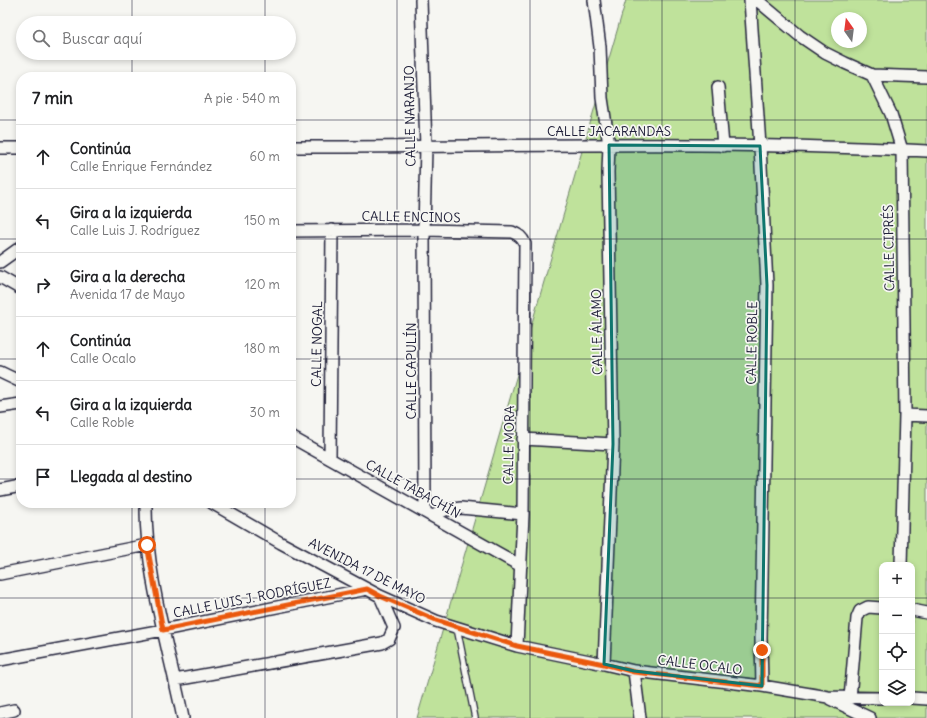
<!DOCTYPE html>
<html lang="es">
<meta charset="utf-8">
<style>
:root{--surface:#fff;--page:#f6f6f6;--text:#202124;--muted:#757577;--line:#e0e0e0}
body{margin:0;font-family:Delius,sans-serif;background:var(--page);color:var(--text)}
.controls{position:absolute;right:12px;bottom:12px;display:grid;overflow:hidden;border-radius:8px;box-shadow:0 2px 6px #0003}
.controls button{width:36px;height:36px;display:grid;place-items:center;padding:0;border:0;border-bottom:1px solid var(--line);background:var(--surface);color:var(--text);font:20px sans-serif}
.compass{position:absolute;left:831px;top:12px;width:36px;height:36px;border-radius:50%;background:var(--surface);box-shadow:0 2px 6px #0003;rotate:346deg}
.stop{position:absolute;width:12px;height:12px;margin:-9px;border:3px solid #ea580c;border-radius:50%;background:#fff}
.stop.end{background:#ea580c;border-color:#fff;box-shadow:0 1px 4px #0008}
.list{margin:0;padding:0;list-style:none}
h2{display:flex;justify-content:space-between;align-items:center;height:52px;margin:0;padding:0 16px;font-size:17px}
h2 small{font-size:13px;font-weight:400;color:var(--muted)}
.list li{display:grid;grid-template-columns:26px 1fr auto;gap:12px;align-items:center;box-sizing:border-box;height:64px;padding:0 16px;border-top:1px solid var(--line)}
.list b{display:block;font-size:15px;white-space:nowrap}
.list p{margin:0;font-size:13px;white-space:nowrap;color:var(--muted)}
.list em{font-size:13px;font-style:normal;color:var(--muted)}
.icon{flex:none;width:22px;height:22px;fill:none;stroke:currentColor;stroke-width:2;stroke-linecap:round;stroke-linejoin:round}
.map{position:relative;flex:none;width:927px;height:718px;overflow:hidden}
.search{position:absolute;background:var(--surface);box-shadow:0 2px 6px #0003;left:16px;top:16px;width:280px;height:44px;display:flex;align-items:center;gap:10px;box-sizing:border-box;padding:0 14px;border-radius:22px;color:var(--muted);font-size:15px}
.panel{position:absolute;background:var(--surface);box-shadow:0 2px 6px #0003;left:16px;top:72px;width:280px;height:436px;border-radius:16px}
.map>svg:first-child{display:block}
.green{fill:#bfe29b;stroke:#70826b;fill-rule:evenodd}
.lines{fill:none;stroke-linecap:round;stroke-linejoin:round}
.lane-casing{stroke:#22223b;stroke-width:8}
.street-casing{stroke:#22223b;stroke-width:14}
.lane{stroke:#f6f6f2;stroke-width:5.5}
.street{stroke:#f6f6f2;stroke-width:11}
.route{stroke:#ea580c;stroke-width:5}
.marked{fill:#0f766e;fill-opacity:0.2;stroke:#0f766e;stroke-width:3;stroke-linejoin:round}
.grid{fill:none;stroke:#22223b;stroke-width:1;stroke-opacity:0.55}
.labels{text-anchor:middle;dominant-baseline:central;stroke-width:3.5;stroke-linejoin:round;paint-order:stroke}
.street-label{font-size:13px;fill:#22223b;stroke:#f6f6f2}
</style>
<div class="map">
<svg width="927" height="718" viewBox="0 0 927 718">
<rect width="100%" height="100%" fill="#f6f6f2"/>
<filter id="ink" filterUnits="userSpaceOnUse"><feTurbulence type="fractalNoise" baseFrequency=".025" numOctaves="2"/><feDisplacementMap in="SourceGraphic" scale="8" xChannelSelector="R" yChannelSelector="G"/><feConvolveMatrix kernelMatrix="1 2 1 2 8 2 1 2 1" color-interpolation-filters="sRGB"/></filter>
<g filter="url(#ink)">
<path class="green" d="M626 0H927V718H417ZM837 18H861V42H837ZM882 565H912V703H882Z"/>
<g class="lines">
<g class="lane-casing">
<path id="lane" d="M457 628 475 718"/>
</g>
<g class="street-casing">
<path id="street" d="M421 0 426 147 424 230 425 512
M594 0 600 47 602 98 609 145 608 172 613 444 604 664
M750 0 760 146 767 285 761 638 762 686
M757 0 800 36 825 53 845 63 872 75 927 77
M872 75 891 114 902 150 905 415 901 565
M718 87 723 146
M291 147C503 147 715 140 927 151
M0 148H21
M291 231 424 230 512 232C519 235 522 237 525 244L523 514 517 646
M0 262 21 247
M0 277 21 289
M0 372 21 382
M0 407 21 404
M905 415 927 416
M291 437 521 566
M523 439 613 444
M330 458 332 230
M0 490 21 486
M146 503C145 574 169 649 183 718
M212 503 281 543 380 596 436 621 517 646 604 664 634 671 762 686 828 697 882 698
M433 516 445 510 461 508 523 514
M0 574 147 545
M912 610 927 613
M0 660 163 630 367 589
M634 671 640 718
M175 680 382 643 389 639 394 628 380 596
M850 698 857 618 860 611 868 607 882 608
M912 698 927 699
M830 699 870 718
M0 713 14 710"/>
</g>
<use href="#lane" class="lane"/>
<use href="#street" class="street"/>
</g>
</g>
<g class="lines" filter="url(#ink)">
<path class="route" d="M147 545 163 630 367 589 380 596 436 620 517 646 604 664 634 672 762 686V650"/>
</g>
<path class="marked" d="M609 145 760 146 767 285 762 686 634 671 604 664 613 444Z"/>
<path class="grid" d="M132 0V23M265 0V23M397 0V718M530 0V718M662 0V718M795 0V718M132 53V77M265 53V77M0 120H21M291 120H927M0 239H21M291 239H927M0 359H21M291 359H927M0 479H21M291 479H927M132 503V718M265 503V718M0 598H882M912 598H927"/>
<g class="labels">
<g class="street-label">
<text transform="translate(410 116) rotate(-91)">CALLE NARANJO</text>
<text x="609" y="131">CALLE JACARANDAS</text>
<text transform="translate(411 217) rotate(1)">CALLE ENCINOS</text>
<text transform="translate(889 248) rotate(-91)">CALLE CIPRÉS</text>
<text transform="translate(597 332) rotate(-91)">CALLE ÁLAMO</text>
<text transform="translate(752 343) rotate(-89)">CALLE ROBLE</text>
<text transform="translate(317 344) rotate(-89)">CALLE NOGAL</text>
<text transform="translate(411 371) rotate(-90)">CALLE CAPULÍN</text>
<text transform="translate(509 445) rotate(-89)">CALLE MORA</text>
<text transform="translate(413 489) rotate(29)">CALLE TABACHÍN</text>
<text transform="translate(367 571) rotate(27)">AVENIDA 17 DE MAYO</text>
<text transform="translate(252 598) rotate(-11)">CALLE LUIS J. RODRÍGUEZ</text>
<text transform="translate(700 665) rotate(7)">CALLE OCALO</text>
</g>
</g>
</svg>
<div class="controls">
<button>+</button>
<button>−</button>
<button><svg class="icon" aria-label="locate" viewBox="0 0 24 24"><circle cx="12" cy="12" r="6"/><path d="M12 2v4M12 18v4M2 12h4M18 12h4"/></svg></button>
<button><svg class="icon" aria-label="layers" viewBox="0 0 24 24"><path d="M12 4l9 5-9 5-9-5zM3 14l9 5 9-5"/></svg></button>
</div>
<svg class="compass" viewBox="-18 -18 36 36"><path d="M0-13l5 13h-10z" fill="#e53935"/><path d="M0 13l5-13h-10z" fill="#757577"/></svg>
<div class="stop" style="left:147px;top:545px"></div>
<div class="stop end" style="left:762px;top:650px"></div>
<div class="search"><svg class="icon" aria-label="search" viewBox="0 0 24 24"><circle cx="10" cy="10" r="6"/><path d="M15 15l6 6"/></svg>Buscar aquí</div>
<section class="panel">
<h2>7 min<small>A pie · 540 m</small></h2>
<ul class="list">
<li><svg class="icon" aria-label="ahead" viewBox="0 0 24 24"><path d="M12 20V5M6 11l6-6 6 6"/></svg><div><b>Continúa</b><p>Calle Enrique Fernández</p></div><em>60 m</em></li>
<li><svg class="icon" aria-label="left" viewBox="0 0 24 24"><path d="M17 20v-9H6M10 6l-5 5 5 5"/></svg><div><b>Gira a la izquierda</b><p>Calle Luis J. Rodríguez</p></div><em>150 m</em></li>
<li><svg class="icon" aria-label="right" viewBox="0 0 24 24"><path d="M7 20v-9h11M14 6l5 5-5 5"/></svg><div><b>Gira a la derecha</b><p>Avenida 17 de Mayo</p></div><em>120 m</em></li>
<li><svg class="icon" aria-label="ahead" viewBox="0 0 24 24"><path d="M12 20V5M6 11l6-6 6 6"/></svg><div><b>Continúa</b><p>Calle Ocalo</p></div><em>180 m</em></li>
<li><svg class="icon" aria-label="left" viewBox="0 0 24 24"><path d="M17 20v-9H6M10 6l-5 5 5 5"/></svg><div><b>Gira a la izquierda</b><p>Calle Roble</p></div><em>30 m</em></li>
<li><svg class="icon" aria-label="arrive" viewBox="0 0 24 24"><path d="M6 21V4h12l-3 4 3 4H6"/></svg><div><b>Llegada al destino</b></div></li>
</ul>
</section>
</div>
